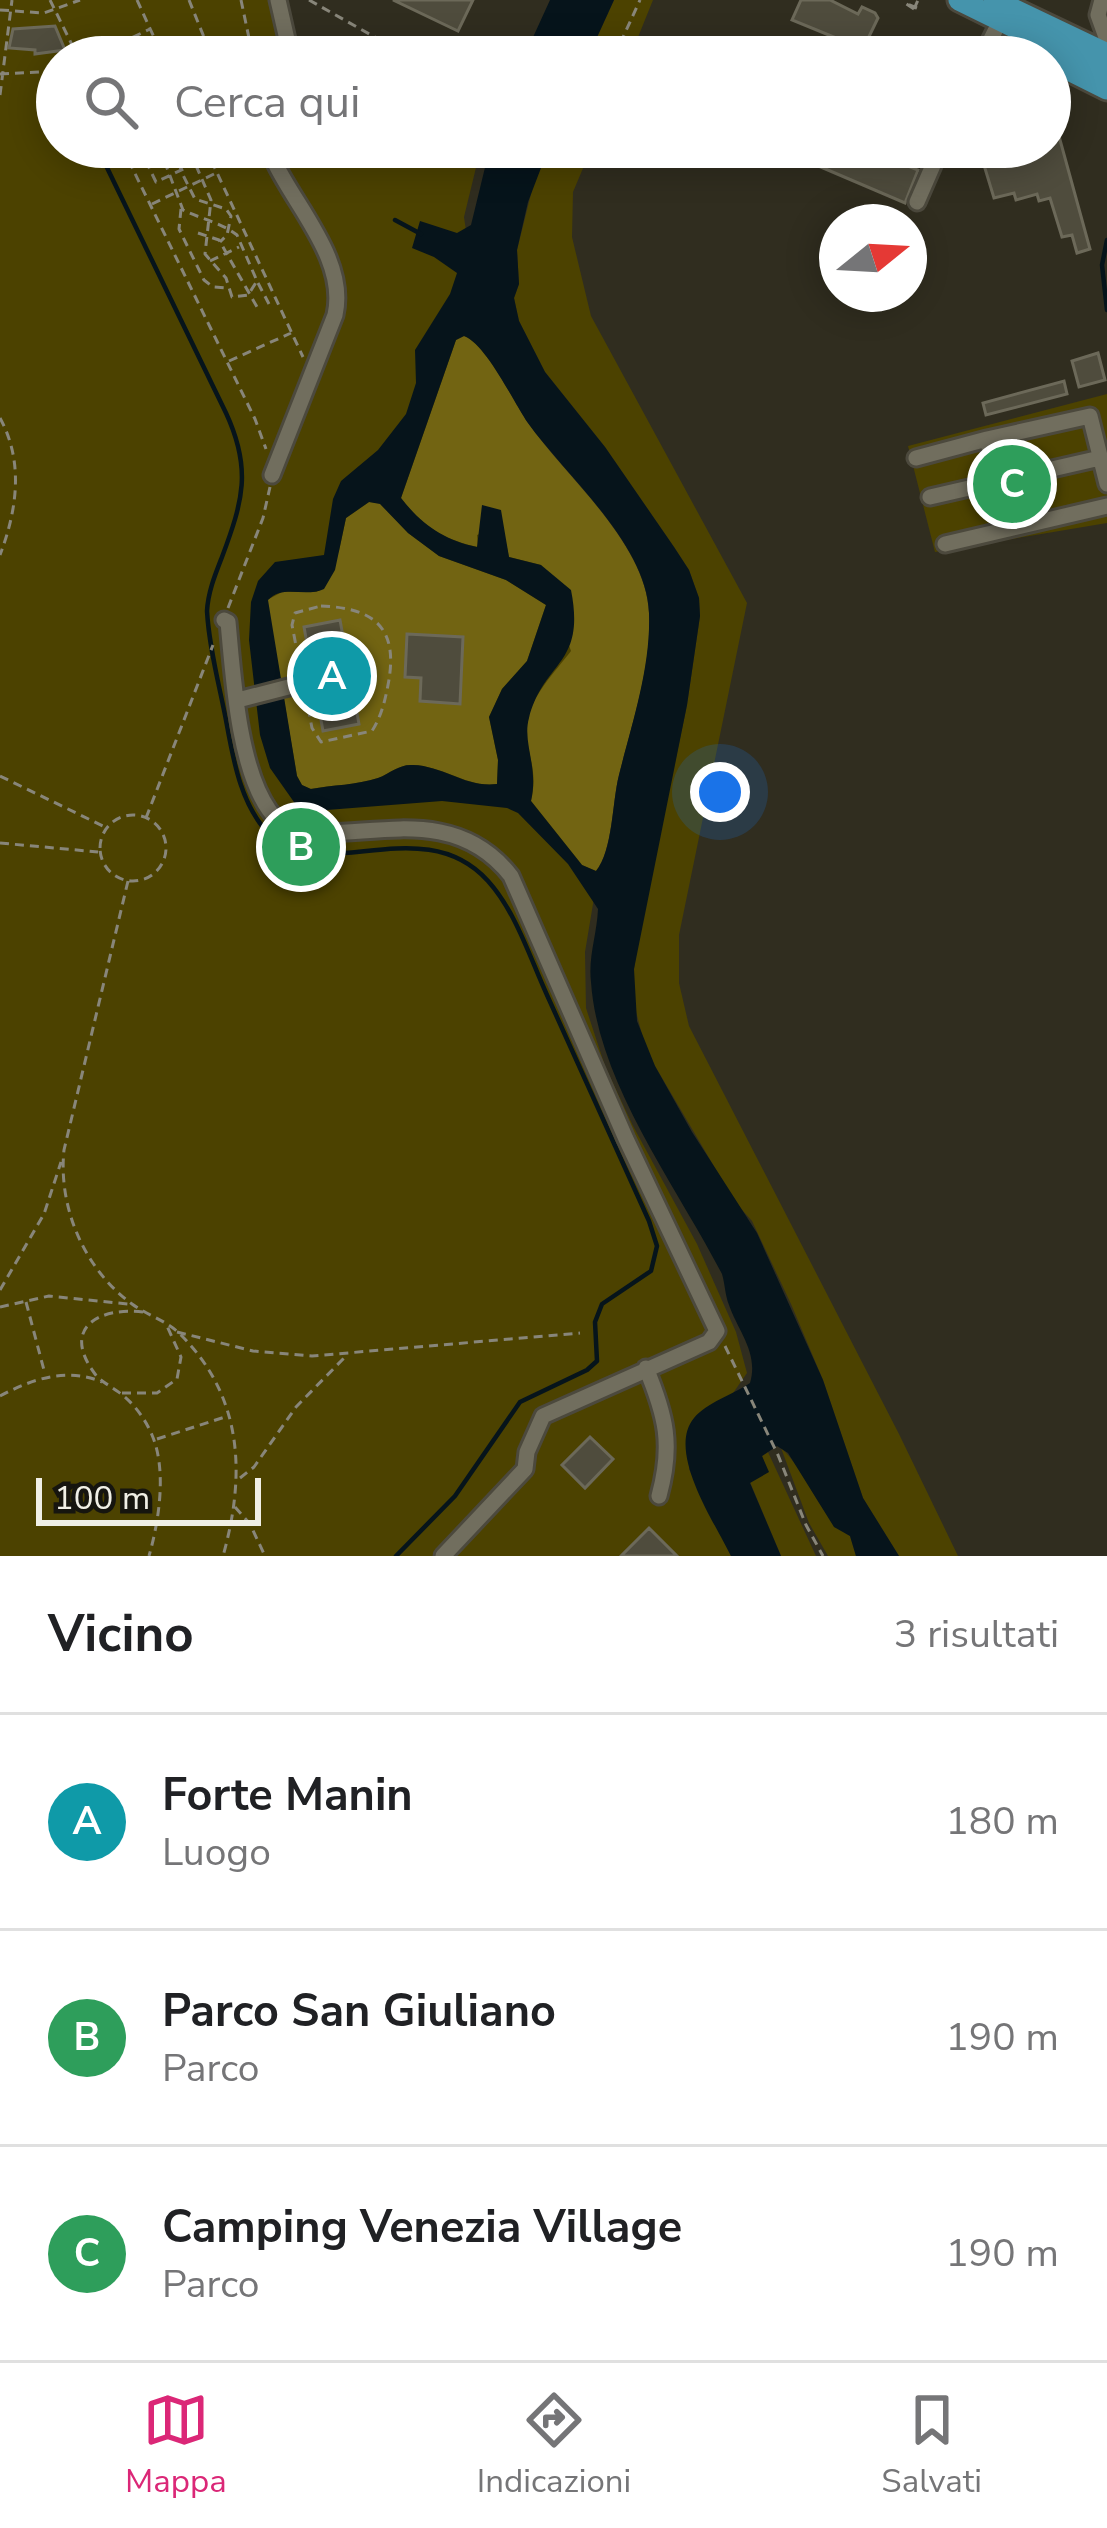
<!DOCTYPE html>
<html lang="it">
<style>
:root{--surface:#fff;--page:#f6f6f6;--text:#202124;--muted:#757577;--line:#e0e0e0;--accent:#db2777}
body{margin:0;font-family:"Nunito Sans",sans-serif;background:var(--page);color:var(--text)}
.compass{position:absolute;left:819px;top:204px;width:108px;height:108px;border-radius:50%;background:var(--surface);box-shadow:0 6px 30px #0003;rotate:72deg}
.scale{position:absolute;left:36px;bottom:30px;width:225px;box-sizing:border-box;padding-left:12px;border:6px solid #f0efe6;border-top:0;font-size:33px;line-height:42px;white-space:nowrap;color:#f0efe6;-webkit-text-stroke:9px #16150f;paint-order:stroke}
.you{position:absolute;left:720px;top:792px;width:42px;height:42px;margin:-30px;border:9px solid #fff;border-radius:50%;background:#1a73e8;box-shadow:0 0 0 18px #1a73e833}
.badge{display:grid;place-items:center;width:78px;height:78px;border-radius:50%;background:var(--accent);color:#fff;font-size:39px;font-weight:700}
.pin{position:absolute;translate:-50% -50%;border:6px solid #fff;box-shadow:0 3px 12px #0006}
.list{margin:0;padding:0;list-style:none}
h2{display:flex;justify-content:space-between;align-items:center;height:156px;margin:0;padding:0 48px;font-size:51px}
h2 small{font-size:39px;font-weight:400;color:var(--muted)}
.list li{display:grid;grid-template-columns:78px 1fr auto;gap:36px;align-items:center;box-sizing:border-box;height:216px;padding:0 48px;border-top:3px solid var(--line)}
.list b{display:block;font-size:45px;white-space:nowrap}
.list p{margin:0;font-size:39px;white-space:nowrap;color:var(--muted)}
.list em{font-size:39px;font-style:normal;color:var(--muted)}
.icon{flex:none;width:66px;height:66px;fill:none;stroke:currentColor;stroke-width:2;stroke-linecap:round;stroke-linejoin:round}
.map{position:relative;flex:none;width:1107px;height:1556px;overflow:hidden}
.search{position:absolute;background:var(--surface);box-shadow:0 6px 30px #0003;left:36px;right:36px;top:36px;height:132px;display:flex;align-items:center;gap:30px;box-sizing:border-box;padding:0 42px;border-radius:66px;color:var(--muted);font-size:45px}
.sheet{height:804px;background:var(--surface)}
nav{display:flex;justify-content:space-around;align-items:center;box-sizing:border-box;height:168px;border-top:3px solid var(--line);background:var(--surface);font-size:33px;color:var(--muted)}
nav a{display:grid;justify-items:center;gap:6px}
nav .on{color:var(--accent)}
.map>svg:first-child{display:block}
.green{fill:#4c4200}
.forest{fill:#726412}
.water{fill:#06141b;fill-rule:evenodd}
.lines{fill:none;stroke-linecap:round;stroke-linejoin:round}
.stream{stroke:#06141b;stroke-width:4.5}
.building{fill:#4f4c3d;stroke:#6c6959;stroke-width:3}
.minor-casing{stroke:#4c493d;stroke-width:21}
.major-casing{stroke:#4c493d;stroke-width:27}
.path{stroke:#88867a;stroke-width:3;stroke-dasharray:9 6;stroke-linecap:butt}
.minor{stroke:#716e5e;stroke-width:15}
.major{stroke:#4594ac;stroke-width:21}
.path-bridge{stroke:#88867a;stroke-width:3;stroke-dasharray:9 6;stroke-linecap:butt}
</style>
<div class="map">
<svg width="1107" height="1556" viewBox="0 0 1107 1556">
<rect width="100%" height="100%" fill="#302d1f"/>
<path class="green" d="M0 0H268L273 21 329 57H57V147H481L464 217 479 319 620 742 585 952 586 1008 605 1066 633 1126 697 1244 736 1332 747 1373 731 1396 708 1408 689 1469 731 1556H0Z
M614 0H653L630 57H588Z
M549 147H592L573 192 572 237 591 316 747 603 679 935V983L689 1026 899 1434 958 1556H899L863 1498 823 1380 791 1304 752 1221 735 1202 655 1066 644 1042 634 1004V969L641 923 687 705 700 616 699 598 689 570 674 547 605 447 545 372 519 321 514 298 519 284 517 250 533 186Z
M1107 394V523L935 552 908 446Z
M781 1448C808 1472 819 1518 850 1536L856 1556H828L809 1523Z
M768 1452 816 1556H781L750 1482 768 1472 762 1456Z"/>
<path class="forest" d="M464 336C486 344 513 401 528 423 566 477 646 543 649 613 652 666 632 723 619 775 612 802 613 850 596 871L582 865 531 801C539 767 525 754 527 725 529 698 555 672 571 651L541 565 509 557 502 525 477 535 478 547C444 540 422 526 401 498L456 340Z
M369 502 380 503 408 533 439 556 506 580 546 605 527 661 502 689 489 717 498 760 497 784C467 788 444 766 413 765 399 764 391 773 378 778 357 785 332 785 310 789L302 785 297 776 267 600 282 592H317L339 551 346 518Z"/>
<path class="water" d="M550 0H614L588 57H524Z
M490 147H549L528 202 517 250 519 284 514 298 519 321 545 372 605 447 674 547 689 570 699 598 700 616 687 705 634 969 637 1021 655 1066 692 1132 757 1233 823 1380 863 1498 899 1556H856L850 1536 834 1527 788 1453 777 1446 762 1456 769 1472 750 1483 781 1556H731C715 1523 666 1451 694 1418 706 1403 734 1394 750 1383 759 1353 738 1331 729 1305 725 1295 725 1284 722 1274 676 1185 598 1083 591 982 588 957 597 934 598 909L568 864 518 813 507 808 442 801 301 812 270 768 260 735 249 640 251 602 258 581 275 562 324 555 333 499 341 481 378 450 406 414 416 383 415 350 450 294 457 273 434 257 412 248 420 221 457 233 471 225ZM464 336C486 344 513 401 528 423 566 476 647 544 649 613 651 667 632 723 619 775 612 802 613 851 596 871L582 865 531 801C539 767 522 743 529 718 544 660 586 666 571 590L541 565 509 557 501 510 482 505 477 547C444 540 422 525 401 498L456 340ZM369 502 380 504 408 533 439 556 506 580 546 605 527 661 502 689 489 717 498 760 497 784C466 788 444 766 413 765 399 764 391 773 378 778 357 785 332 785 311 789L302 785 297 776 268 600C284 584 304 598 324 589L335 570 346 518Z"/>
<g class="lines">
<path class="stream" d="M97 147 226 413C252 469 243 501 222 557 215 575 208 592 207 611 209 647 219 684 226 720 233 759 241 808 272 837 324 884 424 810 488 881 516 912 530 958 547 995 581 1070 615 1145 649 1221L657 1246 651 1271 602 1304 595 1322 597 1361 587 1370 520 1402 455 1496 396 1556
M395 220 421 234
M1107 240 1102 265 1107 310"/>
</g>
<path class="building" d="M393 0H473L458 31Z
M801 0H830L858 14 862 7 875 13 878 18 863 49 792 20Z
M55 26 65 50 35 54V50L9 48 13 29Z
M1054 118 1090 249 1077 253 1072 235 1062 237 1050 198 1039 201 1037 194 1016 200 1014 193 994 198 980 152 997 147H1050V119Z
M774 147H892L904 152 900 163 918 170 905 203Z
M1098 353 1105 380 1079 387 1072 361Z
M1064 381 1067 394 986 415 983 403Z
M340 620 359 724 323 731 304 627Z
M407 634 463 637 460 704 420 701 421 678 405 677Z
M590 1437 613 1459 585 1488 562 1465Z
M649 1528 677 1556H621Z"/>
<g class="lines">
<g class="minor-casing">
<path id="minor" d="M278 0 291 57
M1102 0 1098 15 1107 40
M982 57 995 31
M917 202 941 147
M916 458 987 439
M272 475 335 315C347 262 299 211 276 165L273 147
M930 497 1100 458
M1009 529 987 439 1090 416 1107 484
M945 544 1107 506
M224 620 228 622C233 674 238 766 269 810 311 871 436 780 511 876L626 1139 717 1331 709 1342 543 1416 527 1452 525 1469 443 1556
M238 700 304 683
M646 1368C666 1416 673 1445 659 1496"/>
</g>
<g class="major-casing">
<path id="major" d="M959 0 1107 73
M994 0 1107 54
M1051 61 1107 89"/>
</g>
<path class="path" d="M50 0 78 57
M137 0 163 57
M189 0 212 57
M241 0 253 57
M309 0 410 57
M914 9 905 3 917 8
M0 10 44 13 80 0
M1012 50 1026 57
M153 52 155 57
M92 57 150 29
M614 57 640 0
M0 74 57 71
M0 95 12 0
M122 147 255 419 266 449
M139 147 156 182 194 164
M159 147 183 210C201 219 222 223 237 235L257 281 248 295 232 297 226 278 205 254 211 200 188 147
M177 147 181 171 195 199 226 209 231 216 227 235 220 242
M205 147 303 357
M152 204 214 174
M181 209 179 229 204 280 213 287 227 288
M198 233 219 240 257 307
M210 261 239 247
M258 283 269 304
M229 361 291 333
M0 418C24 462 17 510 0 555
M321 606C376 608 399 629 388 685 385 701 381 717 372 731L321 742 312 728 292 625 295 613Z
M228 608 263 518 270 487
M0 776 105 827
M100 848a33 33 0 1 1 66 0a33 33 0 1 1-66 0Z
M146 818 213 645
M0 843 98 852
M128 881 64 1150C58 1207 84 1269 132 1304 147 1315 165 1320 179 1333 243 1396 246 1474 223 1556
M0 1290 44 1214 61 1162
M26 1302 45 1374
M0 1307 49 1296 128 1304
M143 1312C100 1307 60 1327 95 1374 100 1381 109 1385 117 1391 132 1401 145 1418 152 1435 167 1470 159 1521 149 1556
M177 1332 253 1351 312 1356 580 1333
M725 1346 778 1455 806 1525 823 1556
M122 1393H157L177 1379 181 1357 167 1326
M0 1396C32 1379 67 1367 102 1382
M157 1439 228 1416
M240 1478 254 1467 296 1407 346 1356
M235 1507 250 1524 265 1556"/>
<use href="#minor" class="minor"/>
<use href="#major" class="major"/>
<path class="path-bridge" d="M914 9 918 0"/>
</g>
</svg>
<svg class="compass" viewBox="-18 -18 36 36"><path d="M0-13l5 13h-10z" fill="#e53935"/><path d="M0 13l5-13h-10z" fill="#757577"/></svg>
<div class="scale">100 m</div>
<div class="you"></div>
<div class="pin badge" style="left:332px;top:676px;background:#0f9aa8">A</div>
<div class="pin badge" style="left:301px;top:847px;background:#2e9e5b">B</div>
<div class="pin badge" style="left:1012px;top:484px;background:#2e9e5b">C</div>
<div class="search"><svg class="icon" aria-label="search" viewBox="0 0 24 24"><circle cx="10" cy="10" r="6"/><path d="M15 15l6 6"/></svg>Cerca qui</div>
</div>
<section class="sheet">
<h2>Vicino<small>3 risultati</small></h2>
<ul class="list">
<li><span class="badge" style="background:#0f9aa8">A</span><div><b>Forte Manin</b><p>Luogo</p></div><em>180 m</em></li>
<li><span class="badge" style="background:#2e9e5b">B</span><div><b>Parco San Giuliano</b><p>Parco</p></div><em>190 m</em></li>
<li><span class="badge" style="background:#2e9e5b">C</span><div><b>Camping Venezia Village</b><p>Parco</p></div><em>190 m</em></li>
</ul>
</section>
<nav>
<a class="on"><svg class="icon" aria-label="map" viewBox="0 0 24 24"><path d="M3 6l6-2 6 2 6-2v14l-6 2-6-2-6 2zM9 4v14M15 6v14"/></svg>Mappa</a>
<a><svg class="icon" aria-label="directions" viewBox="0 0 24 24"><path d="M12 3l9 9-9 9-9-9zM9 14v-3h6M13 9l2 2-2 2"/></svg>Indicazioni</a>
<a><svg class="icon" aria-label="saved" viewBox="0 0 24 24"><path d="M7 4h10v16l-5-4-5 4z"/></svg>Salvati</a>
</nav>
